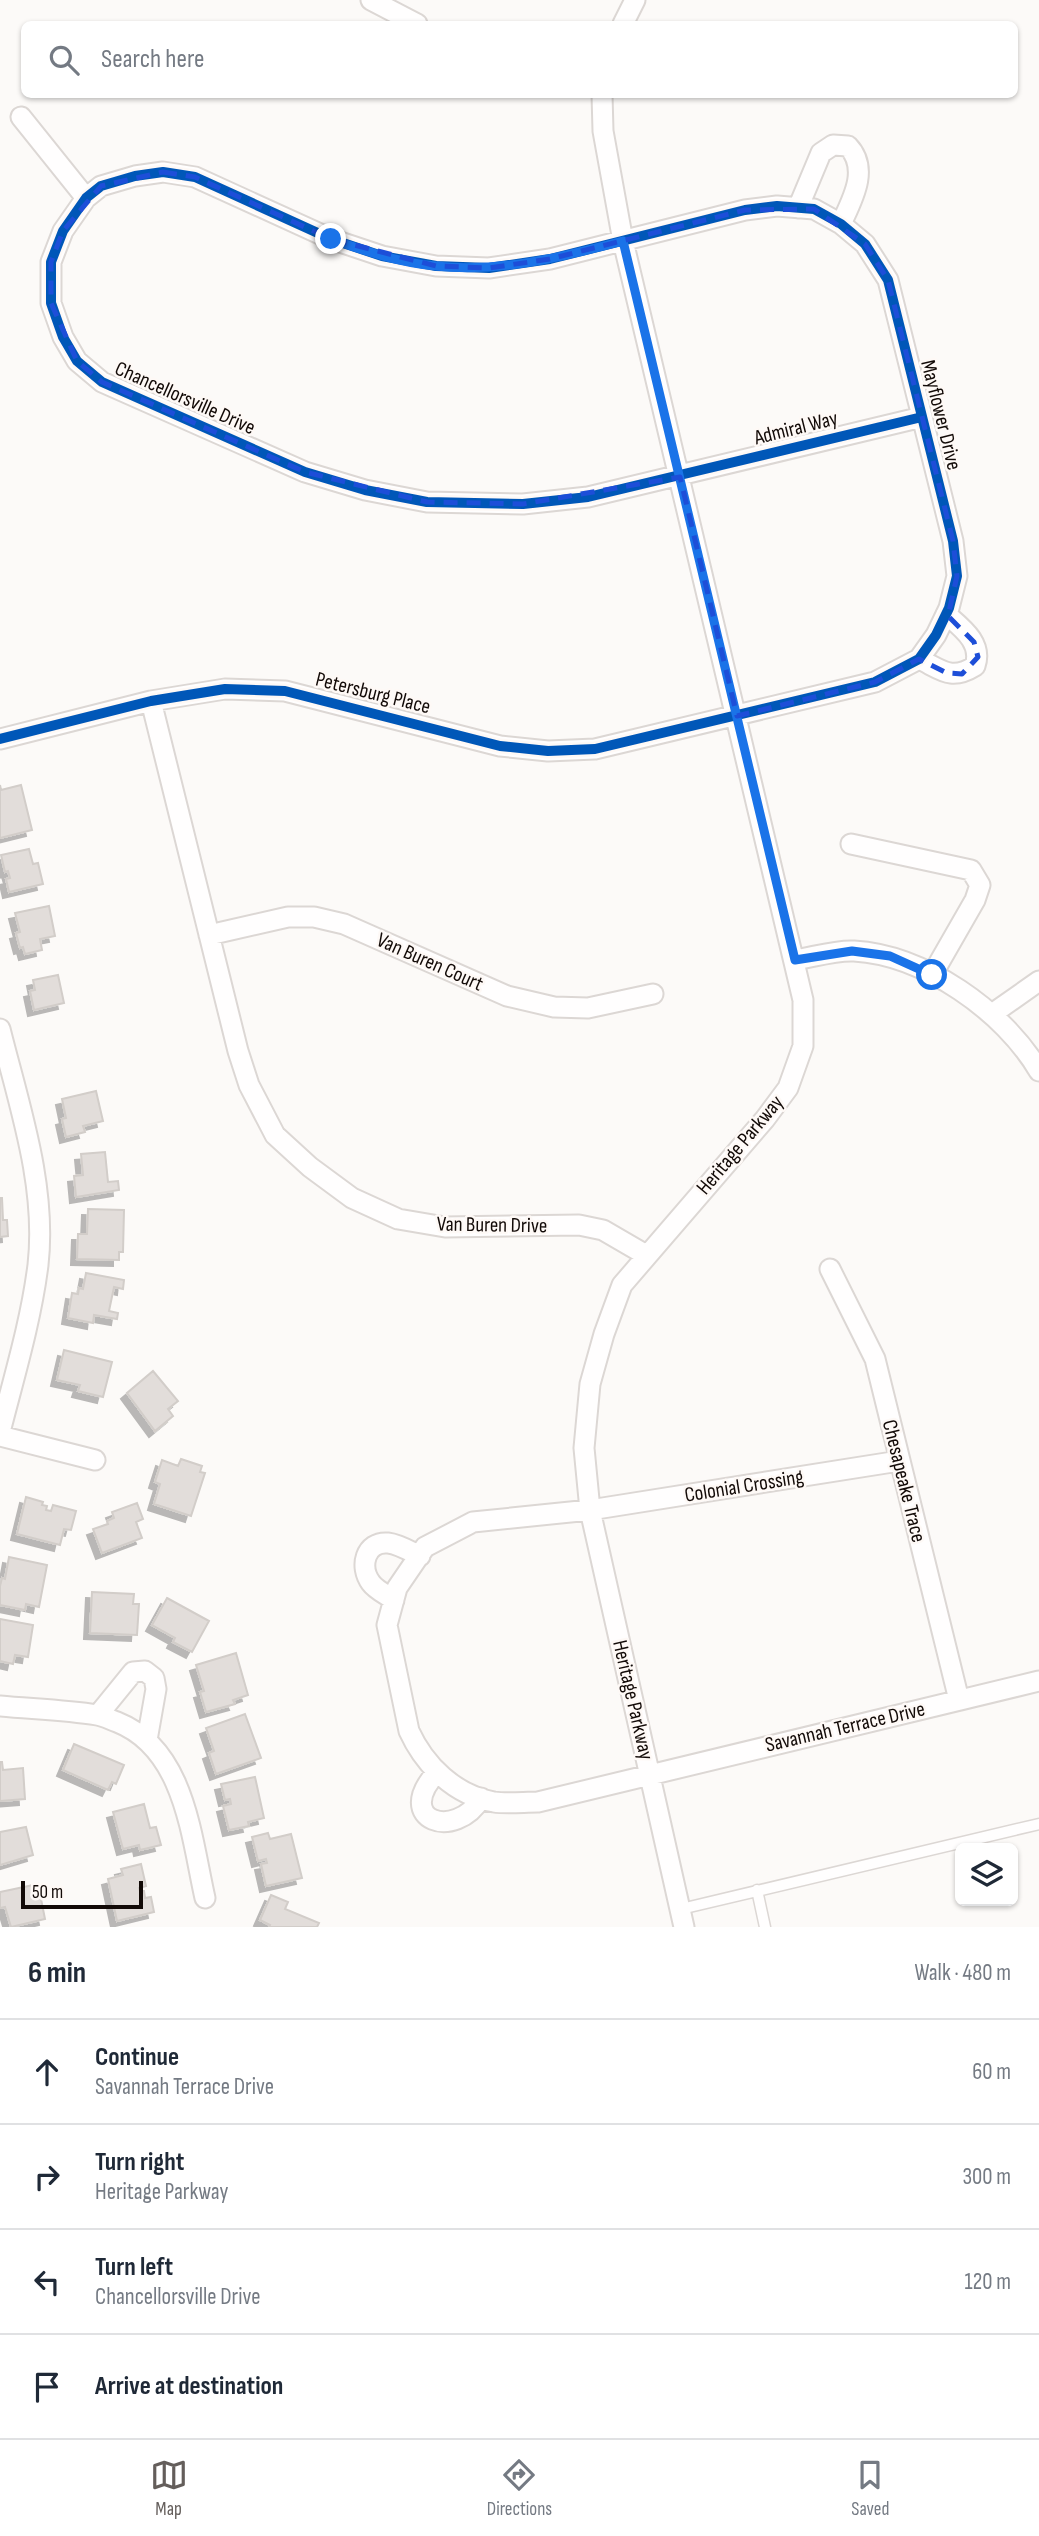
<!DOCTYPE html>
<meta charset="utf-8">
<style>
:root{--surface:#fff;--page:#f2f2f3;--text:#1f2937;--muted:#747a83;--line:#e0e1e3;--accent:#645e5b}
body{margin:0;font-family:"Sofia Sans Condensed",sans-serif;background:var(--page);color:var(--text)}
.controls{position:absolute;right:21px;bottom:21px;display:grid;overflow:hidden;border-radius:10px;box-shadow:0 2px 5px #0004}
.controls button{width:63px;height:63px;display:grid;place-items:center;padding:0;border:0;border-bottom:2px solid var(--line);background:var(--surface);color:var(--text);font:35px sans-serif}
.scale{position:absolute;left:21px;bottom:18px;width:122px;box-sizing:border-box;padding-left:7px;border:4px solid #120a07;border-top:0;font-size:19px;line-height:24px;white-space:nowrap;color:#120a07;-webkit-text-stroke:5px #fef9f6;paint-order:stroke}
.stop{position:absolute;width:21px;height:21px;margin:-16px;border:5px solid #1a73e8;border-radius:50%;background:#fff}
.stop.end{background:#1a73e8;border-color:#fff;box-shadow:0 2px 7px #0008}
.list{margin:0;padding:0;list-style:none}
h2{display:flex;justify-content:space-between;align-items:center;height:91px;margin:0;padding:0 28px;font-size:30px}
h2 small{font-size:23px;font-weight:400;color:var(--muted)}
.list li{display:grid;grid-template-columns:46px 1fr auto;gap:21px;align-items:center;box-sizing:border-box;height:105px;padding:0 28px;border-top:2px solid var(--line)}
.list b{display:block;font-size:26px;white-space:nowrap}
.list p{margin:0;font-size:23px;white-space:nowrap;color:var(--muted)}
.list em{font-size:23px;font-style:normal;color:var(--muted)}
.icon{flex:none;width:38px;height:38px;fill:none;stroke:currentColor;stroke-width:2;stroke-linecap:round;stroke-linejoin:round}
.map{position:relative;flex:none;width:1039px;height:1927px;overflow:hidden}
.search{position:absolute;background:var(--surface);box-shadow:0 2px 5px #0004;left:21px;right:21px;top:21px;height:77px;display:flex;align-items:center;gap:18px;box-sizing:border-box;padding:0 24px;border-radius:10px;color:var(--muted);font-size:26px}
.sheet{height:511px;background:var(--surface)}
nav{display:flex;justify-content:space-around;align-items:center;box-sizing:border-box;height:98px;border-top:2px solid var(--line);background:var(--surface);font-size:19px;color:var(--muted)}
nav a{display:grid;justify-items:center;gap:4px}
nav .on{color:var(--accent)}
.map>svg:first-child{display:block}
.building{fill:#e2ddda;stroke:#d2cdc9;stroke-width:2;filter:url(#shadow)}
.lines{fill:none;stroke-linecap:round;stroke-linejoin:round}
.lane-casing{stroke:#dcd7d4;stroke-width:13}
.street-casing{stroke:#dcd7d4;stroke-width:23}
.lane{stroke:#fffefe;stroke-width:10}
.street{stroke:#fffefe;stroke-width:19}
.cycleway-casing{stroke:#fef9f6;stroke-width:15}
.cycleway{stroke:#0057b8;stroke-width:10}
.route{stroke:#1a73e8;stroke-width:9}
.marked{fill:none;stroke:#1d4ed8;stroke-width:5;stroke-dasharray:14 9;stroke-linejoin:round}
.labels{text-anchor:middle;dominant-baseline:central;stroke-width:5;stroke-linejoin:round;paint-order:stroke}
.street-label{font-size:21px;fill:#120a07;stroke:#fef9f6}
</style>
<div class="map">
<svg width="1039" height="1927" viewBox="0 0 1039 1927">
<defs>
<filter id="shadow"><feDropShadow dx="-6" dy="6" stdDeviation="0" flood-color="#0004"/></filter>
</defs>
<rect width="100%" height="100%" fill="#fcfaf8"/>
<path class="building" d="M0 785 1 790 21 785 32 830 0 838Z
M29 849 33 864 38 863 43 884 9 892 6 879 10 878 8 871 5 872 1 855Z
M49 906 55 936 40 939 42 950 25 954 23 947 20 948 16 933 20 932 15 913Z
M58 975 64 1003 34 1010 30 991 35 990 33 980Z
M96 1091 103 1121 83 1126 85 1132 66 1137 62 1119 66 1118 62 1099Z
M105 1152 108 1182 118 1181 119 1190 76 1197 74 1176 83 1175 81 1154Z
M0 1198H2L3 1220H7L8 1236 0 1237Z
M88 1209 124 1210 123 1252H119V1260L77 1259 78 1234H87Z
M86 1273 124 1280 123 1289 114 1287 109 1311 118 1313 117 1319 94 1315 93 1323 68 1318 72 1293 78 1294 79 1288 83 1289Z
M64 1350 112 1362 103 1397 78 1391 80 1385 57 1380Z
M153 1371 178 1401 168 1409 173 1416 155 1431 127 1393Z
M181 1459 202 1466 200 1472 205 1473 191 1516 154 1504 160 1484 155 1482 162 1460 178 1466Z
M26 1497 43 1502 42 1505 47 1506 46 1510 51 1511 53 1505 76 1511 71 1530 64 1529 60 1545 17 1534Z
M137 1503 143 1519 136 1522 142 1538 102 1553 93 1529 108 1524 107 1521 114 1518 112 1512Z
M9 1557 47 1565 39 1607 26 1604 25 1610 0 1605V1586L2 1578 5 1579Z
M92 1592 134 1594 133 1604H139L137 1635 90 1633Z
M167 1598 209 1621 192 1652 173 1642 175 1638 152 1625Z
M0 1619 33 1625 28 1657 15 1655 13 1664 0 1661Z
M236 1653 248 1695 233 1700 235 1704 206 1712 200 1692 204 1691 196 1665Z
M245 1714 261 1758 216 1774 209 1753 214 1751 206 1728Z
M74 1744 124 1765 116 1784 112 1782 108 1790 63 1770Z
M0 1762H2L3 1770 23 1768 25 1799 0 1801Z
M255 1777 264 1818 248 1822 249 1826 229 1830 223 1806 231 1804 230 1799 225 1800 221 1784Z
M144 1804 150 1828 156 1827 161 1845 140 1850 139 1845 123 1849 113 1812Z
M26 1827 33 1855 0 1865V1832Z
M268 1833 270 1839 291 1834 302 1878 266 1886 261 1864 267 1863 266 1859 258 1861 252 1837Z
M141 1864 146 1886 139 1888 140 1891H144L145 1898 151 1897 154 1912 117 1921 108 1879 123 1875 121 1869Z
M38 1884 45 1919 11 1927 5 1907 0 1908V1892Z
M271 1895 288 1902 285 1909 319 1923 317 1927H269L270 1925 260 1920Z"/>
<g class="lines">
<g class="lane-casing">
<path id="lane" d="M757 1890 765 1927
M681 1909 1039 1824"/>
</g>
<g class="street-casing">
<path id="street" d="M371 0 417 24
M623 24 635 0
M602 94 603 131 623 241 803 1000V1046L788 1088 765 1119 622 1285 604 1334 590 1384 584 1448 590 1510 684 1927
M21 117 86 198
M798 208 821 153 833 145 848 146C870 169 852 200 841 224
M919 659C942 670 951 681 975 666 983 643 962 628 946 614
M151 701 238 1051 249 1085 275 1135 310 1167 352 1198 398 1219 445 1227 579 1225 603 1230 646 1255
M0 739 151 701 225 689 285 691 500 746 548 751 595 749 875 682 919 659 936 635 949 608 957 576 953 541 888 280 865 244 841 224 814 209 777 206 745 210 550 259 489 268 436 266 382 256 331 239 195 177 163 172 135 176 101 186 86 198 63 231 51 262V303L63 337 77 361 102 382 305 472 365 490 427 502 523 504 588 497 922 417
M851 844 971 870 980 885 975 900 932 975
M209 935 288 917H314L344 924 507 996 554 1007 588 1008 653 994
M795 960C814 957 835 950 854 951 924 955 1004 1011 1039 1071
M992 1014 1039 981
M0 1029C19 1105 47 1186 38 1265 31 1321 14 1377 0 1432
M830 1269 875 1359 959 1700
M0 1436 95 1460
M899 1461 590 1510 473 1522 425 1547 397 1588 387 1625 409 1731C425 1766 455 1795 494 1802 507 1804 524 1802 538 1802L1039 1681
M394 1600C387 1595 376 1590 371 1583 359 1567 365 1541 388 1543 398 1544 410 1551 420 1556
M0 1706C32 1709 65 1710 97 1715 104 1716 111 1720 117 1722 185 1749 191 1836 205 1898
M98 1715 133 1672 145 1671 154 1678 156 1689 147 1740
M437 1772C392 1821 456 1841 481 1798"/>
</g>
<use href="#lane" class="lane"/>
<use href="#street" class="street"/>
<g class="cycleway-casing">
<path id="cycleway" d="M0 739 151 701 225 689 285 691 500 746 548 751 595 749 875 682 919 659 936 635 949 608 957 576 953 541 888 280 865 244 841 224 814 209 777 206 745 210 550 259 489 268 436 266 382 256 331 239 195 177 163 172 135 176 101 186 86 198 63 231 51 262V303L63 337 77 361 102 382 305 472 365 490 427 502 523 504 588 497 922 417"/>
</g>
<use href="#cycleway" class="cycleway"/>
</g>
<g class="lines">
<path class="route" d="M331 239C365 251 400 263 436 266 500 273 562 257 623 241L795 960 852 951 890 956 932 975"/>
</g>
<path class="marked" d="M163 172 195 177 331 239 436 266 489 268 550 259 745 210 814 209 865 244 888 280 953 541 957 576 948 616 974 642 978 657 962 674 947 673 919 659 875 682 737 716 680 477 523 504 427 502 305 472 102 382 77 361 51 303V262L63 231 101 186Z"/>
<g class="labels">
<g class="street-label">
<text transform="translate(185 398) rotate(24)">Chancellorsville Drive</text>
<text transform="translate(941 415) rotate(76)">Mayflower Drive</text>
<text transform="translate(796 428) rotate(-14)">Admiral Way</text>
<text transform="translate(373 693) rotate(14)">Petersburg Place</text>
<text transform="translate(430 962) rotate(24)">Van Buren Court</text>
<text transform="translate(740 1145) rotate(-50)">Heritage Parkway</text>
<text transform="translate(492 1225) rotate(1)">Van Buren Drive</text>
<text transform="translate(904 1481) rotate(76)">Chesapeake Trace</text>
<text transform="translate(744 1486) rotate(-9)">Colonial Crossing</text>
<text transform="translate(633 1700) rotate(77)">Heritage Parkway</text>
<text transform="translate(845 1727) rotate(-13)">Savannah Terrace Drive</text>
</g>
</g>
</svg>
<div class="controls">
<button><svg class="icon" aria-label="layers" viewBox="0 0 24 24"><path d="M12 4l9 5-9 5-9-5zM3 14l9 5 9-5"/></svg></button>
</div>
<div class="scale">50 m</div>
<div class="stop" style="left:932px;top:975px"></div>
<div class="stop end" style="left:331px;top:239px"></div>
<div class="search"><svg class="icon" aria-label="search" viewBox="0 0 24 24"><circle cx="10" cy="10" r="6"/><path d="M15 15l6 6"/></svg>Search here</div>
</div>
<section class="sheet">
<h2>6 min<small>Walk · 480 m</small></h2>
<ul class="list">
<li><svg class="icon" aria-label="ahead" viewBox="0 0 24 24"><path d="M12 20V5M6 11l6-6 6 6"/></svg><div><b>Continue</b><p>Savannah Terrace Drive</p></div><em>60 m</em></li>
<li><svg class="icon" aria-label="right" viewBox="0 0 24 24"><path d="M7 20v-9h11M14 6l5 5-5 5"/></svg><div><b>Turn right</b><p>Heritage Parkway</p></div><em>300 m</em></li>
<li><svg class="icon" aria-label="left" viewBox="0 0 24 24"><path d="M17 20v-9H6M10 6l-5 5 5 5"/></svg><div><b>Turn left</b><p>Chancellorsville Drive</p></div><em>120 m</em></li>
<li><svg class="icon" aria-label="arrive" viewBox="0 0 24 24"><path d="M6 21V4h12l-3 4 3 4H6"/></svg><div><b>Arrive at destination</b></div></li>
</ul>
</section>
<nav>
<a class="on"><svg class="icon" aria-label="map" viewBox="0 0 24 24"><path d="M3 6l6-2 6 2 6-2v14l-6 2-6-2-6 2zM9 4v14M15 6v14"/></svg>Map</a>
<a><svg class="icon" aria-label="directions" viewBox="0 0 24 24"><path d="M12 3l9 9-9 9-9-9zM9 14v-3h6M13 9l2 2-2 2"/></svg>Directions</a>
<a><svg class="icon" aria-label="saved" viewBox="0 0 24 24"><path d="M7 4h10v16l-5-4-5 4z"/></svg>Saved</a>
</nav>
